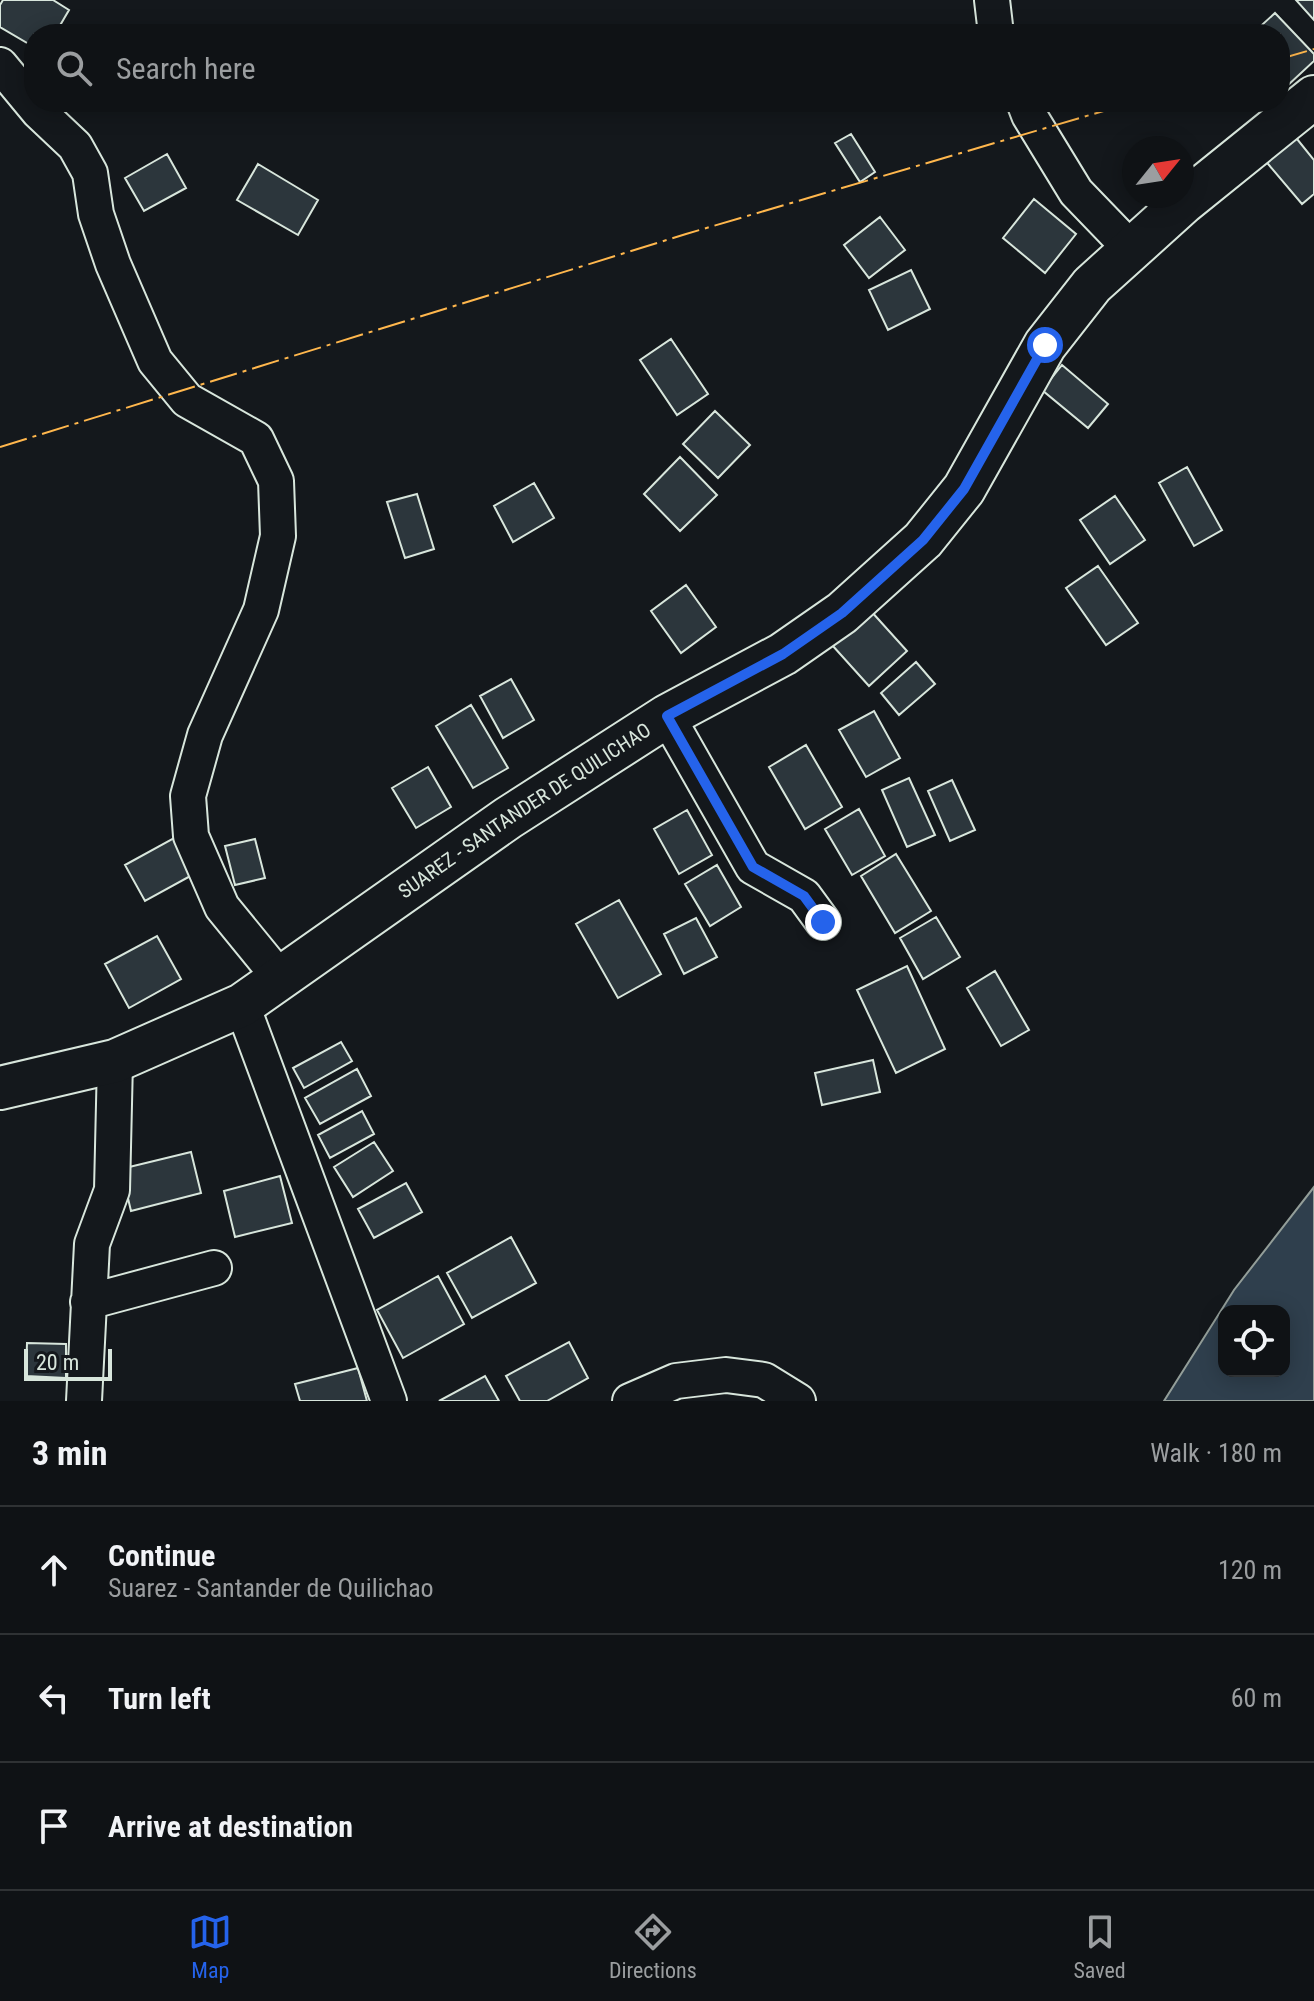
<!DOCTYPE html>
<meta charset="utf-8">
<style>
:root{--surface:#0f1215;--page:#181b1e;--text:#f1f3f6;--muted:#9b9ea0;--line:#2f3234;--accent:#2563eb}
body{margin:0;font-family:"Roboto Condensed",sans-serif;background:var(--page);color:var(--text)}
.controls{position:absolute;right:24px;bottom:24px;display:grid;overflow:hidden;border-radius:16px;box-shadow:0 4px 20px #0003}
.controls button{width:72px;height:72px;display:grid;place-items:center;padding:0;border:0;border-bottom:2px solid var(--line);background:var(--surface);color:var(--text);font:40px sans-serif}
.compass{position:absolute;left:1122px;top:136px;width:72px;height:72px;border-radius:50%;background:var(--surface);box-shadow:0 4px 20px #0003;rotate:60deg}
.scale{position:absolute;left:24px;bottom:20px;width:88px;box-sizing:border-box;padding-left:8px;border:4px solid #d8e6dc;border-top:0;font-size:22px;line-height:28px;white-space:nowrap;color:#d8e6dc;-webkit-text-stroke:6px #14181c;paint-order:stroke}
.stop{position:absolute;width:24px;height:24px;margin:-18px;border:6px solid #2563eb;border-radius:50%;background:#fff}
.stop.end{background:#2563eb;border-color:#fff;box-shadow:0 2px 8px #0008}
.list{margin:0;padding:0;list-style:none}
h2{display:flex;justify-content:space-between;align-items:center;height:104px;margin:0;padding:0 32px;font-size:34px}
h2 small{font-size:26px;font-weight:400;color:var(--muted)}
.list li{display:grid;grid-template-columns:52px 1fr auto;gap:24px;align-items:center;box-sizing:border-box;height:128px;padding:0 32px;border-top:2px solid var(--line)}
.list b{display:block;font-size:30px;white-space:nowrap}
.list p{margin:0;font-size:26px;white-space:nowrap;color:var(--muted)}
.list em{font-size:26px;font-style:normal;color:var(--muted)}
.icon{flex:none;width:44px;height:44px;fill:none;stroke:currentColor;stroke-width:2;stroke-linecap:round;stroke-linejoin:round}
.map{position:relative;flex:none;width:1314px;height:1401px;overflow:hidden}
.search{position:absolute;background:var(--surface);box-shadow:0 4px 20px #0003;left:24px;right:24px;top:24px;height:88px;display:flex;align-items:center;gap:20px;box-sizing:border-box;padding:0 28px;border-radius:32px;color:var(--muted);font-size:30px}
.sheet{height:488px;background:var(--surface)}
nav{display:flex;justify-content:space-around;align-items:center;box-sizing:border-box;height:112px;border-top:2px solid var(--line);background:var(--surface);font-size:22px;color:var(--muted)}
nav a{display:grid;justify-items:center;gap:4px}
nav .on{color:var(--accent)}
.map>svg:first-child{display:block}
.water{fill:#2f3f4d;stroke:#939e99;stroke-width:2;fill-rule:evenodd}
.building{fill:#2c363c;stroke:#d8e6dc;stroke-width:2}
.lines{fill:none;stroke-linecap:round;stroke-linejoin:round}
.minor-casing{stroke:#d8e6dc;stroke-width:38}
.major-casing{stroke:#d8e6dc;stroke-width:46}
.minor{stroke:#14181c;stroke-width:34}
.major{stroke:#14181c;stroke-width:42}
.power{stroke:#ffb74d;stroke-width:2;stroke-dasharray:28 6 4 6;stroke-linecap:butt}
.route{stroke:#2563eb;stroke-width:10}
.labels{text-anchor:middle;dominant-baseline:central;stroke-width:6;stroke-linejoin:round;paint-order:stroke}
.street-label{font-size:20px;fill:#d8e6dc;stroke:#14181c}
</style>
<div class="map">
<svg width="1314" height="1401" viewBox="0 0 1314 1401">
<rect width="100%" height="100%" fill="#14181c"/>
<path class="water" d="M1314 1187V1401H1164L1234 1290ZM1224 1311H1284V1371H1224Z"/>
<path class="building" d="M3 0H53L69 10 55 34H34V47L0 27V5Z
M1296 0H1314V20Z
M1275 13 1314 54V61L1287 86 1280 78V34H1252Z
M97 26 151 28V34H97Z
M851 134 875 172 860 182 835 143Z
M1293 134 1314 160V194L1302 204 1263 158Z
M167 154 186 188 144 211 125 178Z
M258 164 318 200 298 235 237 200Z
M1034 199 1076 234 1045 273 1003 238Z
M880 217 905 250 869 278 844 245Z
M911 270 930 309 888 330 869 290Z
M671 339 708 394 677 415 640 360Z
M1062 365 1108 404 1088 428 1042 390Z
M715 411 750 445 718 478 683 444Z
M680 457 717 495 680 531 644 494Z
M1187 467 1222 530 1194 546 1159 483Z
M534 483 554 518 513 542 494 506Z
M417 494 434 549 405 558 387 502Z
M1115 496 1145 540 1110 564 1080 520Z
M1098 566 1138 623 1106 645 1066 588Z
M686 585 716 627 681 653 651 611Z
M870 610 907 651 869 686 832 645Z
M916 662 935 684 899 715 881 693Z
M511 679 534 720 503 738 480 696Z
M471 705 508 768 473 788 436 726Z
M874 711 900 758 866 777 839 730Z
M806 745 842 807 805 829 769 767Z
M428 767 451 807 416 828 392 788Z
M909 778 935 835 907 847 882 790Z
M952 780 975 830 950 841 928 791Z
M859 809 885 856 852 875 825 829Z
M687 810 712 855 679 874 654 829Z
M174 838 194 874 145 901 125 865Z
M255 839 265 878 235 885 225 846Z
M896 854 931 911 895 933 861 876Z
M717 865 741 907 710 926 685 884Z
M619 900 661 974 618 998 576 924Z
M936 917 960 957 923 979 900 938Z
M696 918 717 957 684 974 664 934Z
M157 936 181 979 129 1008 105 964Z
M907 966 945 1049 896 1073 857 990Z
M995 971 1029 1030 1001 1046 967 988Z
M341 1042 352 1061 304 1088 293 1068Z
M873 1060 880 1092 822 1105 815 1073Z
M357 1069 371 1096 320 1124 305 1098Z
M362 1111 374 1134 330 1158 318 1135Z
M374 1142 393 1171 353 1197 334 1167Z
M191 1152 201 1193 131 1211 121 1169Z
M280 1176 292 1223 235 1237 224 1191Z
M406 1183 422 1212 374 1238 358 1209Z
M511 1237 536 1283 472 1318 447 1273Z
M438 1276 464 1324 403 1358 377 1310Z
M569 1342 588 1378 547 1401H520L506 1376Z
M27 1343 66 1344V1378L26 1376Z
M358 1368 367 1401H300L295 1384Z
M485 1376 499 1401H439Z"/>
<g class="lines">
<g class="minor-casing">
<path id="minor" d="M992 0 996 34
M0 65 39 112 75 146 90 173 96 214 113 264 155 361 187 400 256 439 276 481 278 536 261 610 205 735 188 796 191 836 222 907 280 978
M1024 102 1029 115 1076 192 1131 249
M667 716 753 867 804 896 823 922
M242 1005 389 1401
M88 1302 214 1268
M84 1401 92 1244 112 1190 115 1061
M630 1401 676 1381 726 1375 764 1380 798 1401"/>
</g>
<g class="major-casing">
<g id="major">
<path id="s1" d="M0 1088 115 1061 242 1005 508 818 667 716 783 654 842 613 923 540 964 489 1045 345 1092 285 1184 202 1314 97"/>
</g>
</g>
<use href="#minor" class="minor"/>
<use href="#major" class="major"/>
<path class="power" d="M1280 59 1314 49
M0 447 686 234 1134 102"/>
</g>
<g class="lines">
<path class="route" d="M823 922 804 896 753 867 667 716 783 654 842 613 923 540 964 489 1045 345"/>
</g>
<g class="labels">
<g class="street-label">
<text stroke="none"><textPath href="#s1" startOffset="600">SUAREZ - SANTANDER DE QUILICHAO</textPath></text>
</g>
</g>
</svg>
<div class="controls">
<button><svg class="icon" aria-label="locate" viewBox="0 0 24 24"><circle cx="12" cy="12" r="6"/><path d="M12 2v4M12 18v4M2 12h4M18 12h4"/></svg></button>
</div>
<svg class="compass" viewBox="-18 -18 36 36"><path d="M0-13l5 13h-10z" fill="#e53935"/><path d="M0 13l5-13h-10z" fill="#9b9ea0"/></svg>
<div class="scale">20 m</div>
<div class="stop" style="left:1045px;top:345px"></div>
<div class="stop end" style="left:823px;top:922px"></div>
<div class="search"><svg class="icon" aria-label="search" viewBox="0 0 24 24"><circle cx="10" cy="10" r="6"/><path d="M15 15l6 6"/></svg>Search here</div>
</div>
<section class="sheet">
<h2>3 min<small>Walk · 180 m</small></h2>
<ul class="list">
<li><svg class="icon" aria-label="ahead" viewBox="0 0 24 24"><path d="M12 20V5M6 11l6-6 6 6"/></svg><div><b>Continue</b><p>Suarez - Santander de Quilichao</p></div><em>120 m</em></li>
<li><svg class="icon" aria-label="left" viewBox="0 0 24 24"><path d="M17 20v-9H6M10 6l-5 5 5 5"/></svg><div><b>Turn left</b></div><em>60 m</em></li>
<li><svg class="icon" aria-label="arrive" viewBox="0 0 24 24"><path d="M6 21V4h12l-3 4 3 4H6"/></svg><div><b>Arrive at destination</b></div></li>
</ul>
</section>
<nav>
<a class="on"><svg class="icon" aria-label="map" viewBox="0 0 24 24"><path d="M3 6l6-2 6 2 6-2v14l-6 2-6-2-6 2zM9 4v14M15 6v14"/></svg>Map</a>
<a><svg class="icon" aria-label="directions" viewBox="0 0 24 24"><path d="M12 3l9 9-9 9-9-9zM9 14v-3h6M13 9l2 2-2 2"/></svg>Directions</a>
<a><svg class="icon" aria-label="saved" viewBox="0 0 24 24"><path d="M7 4h10v16l-5-4-5 4z"/></svg>Saved</a>
</nav>
